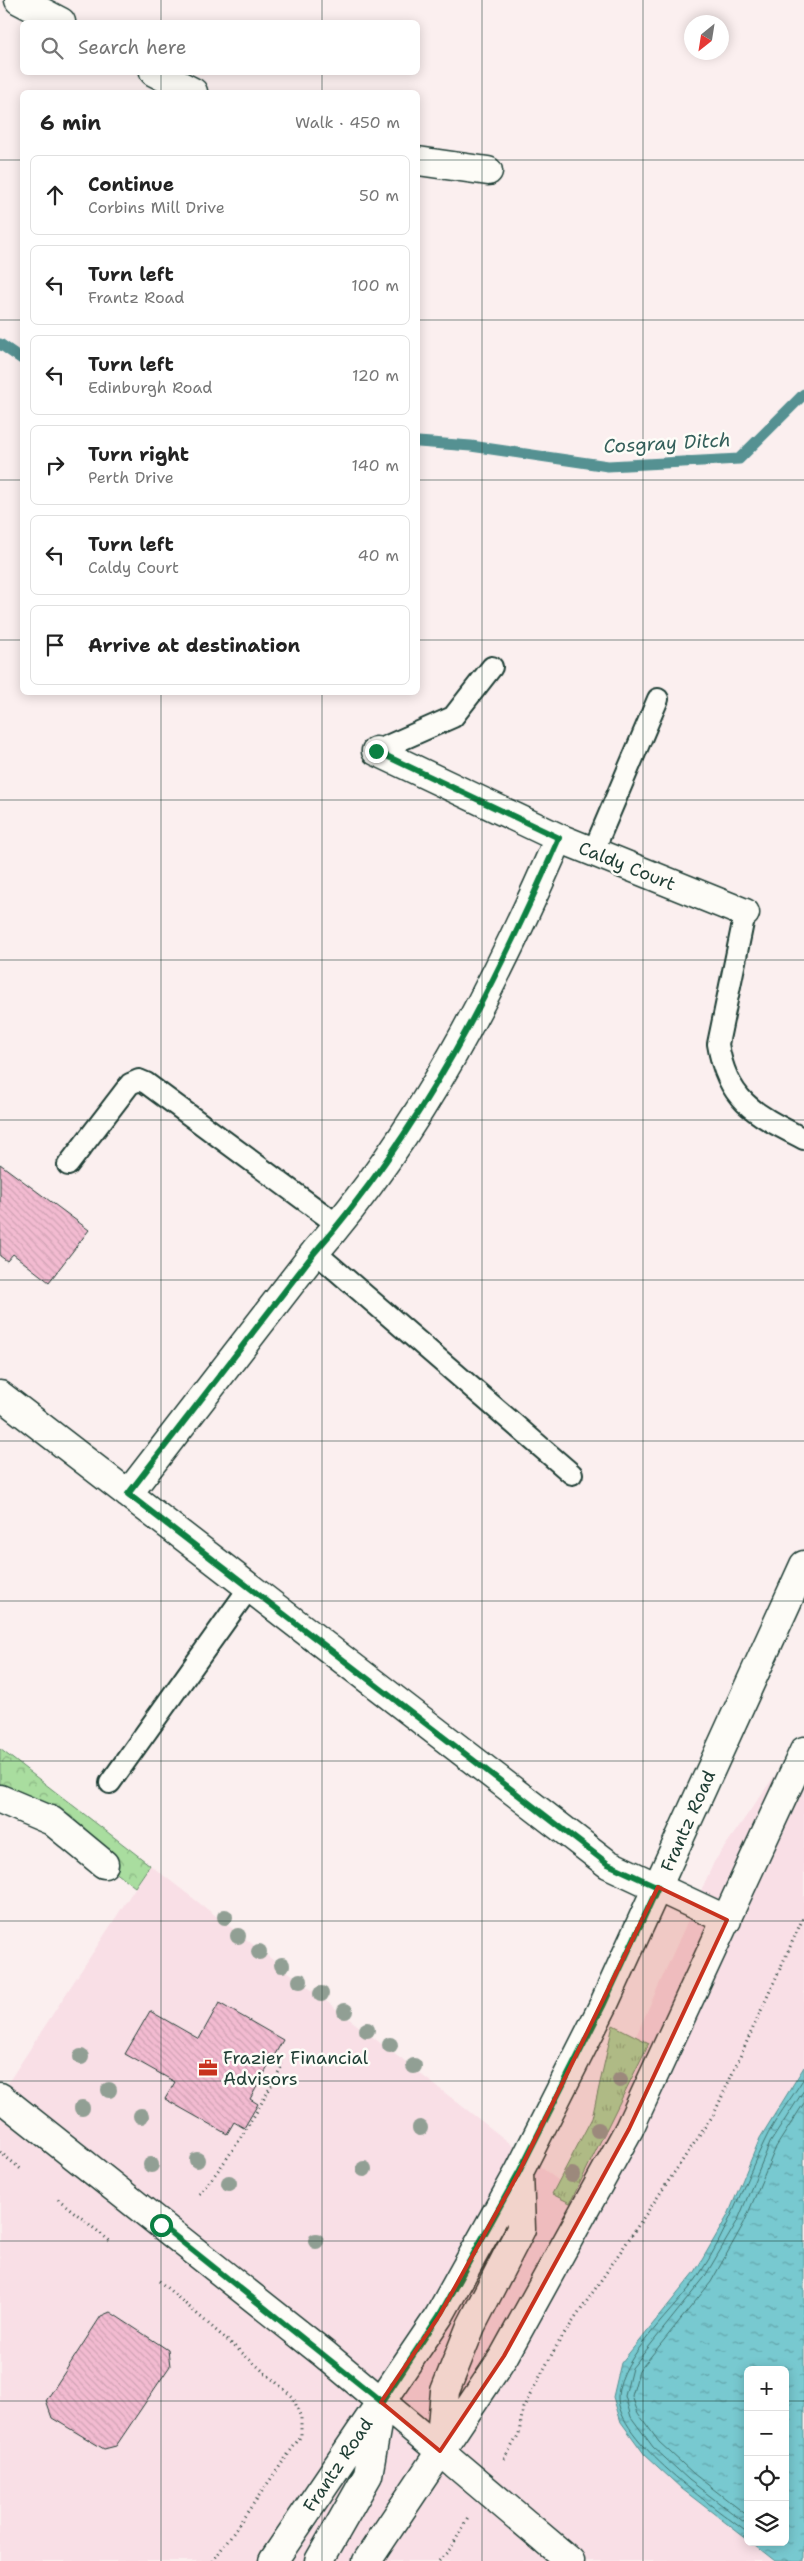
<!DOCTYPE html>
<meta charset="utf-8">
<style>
:root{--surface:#fff;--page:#f6f6f6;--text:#222;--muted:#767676;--line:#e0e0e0}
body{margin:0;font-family:"Shantell Sans",sans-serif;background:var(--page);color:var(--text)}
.controls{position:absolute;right:15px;bottom:15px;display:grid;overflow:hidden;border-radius:8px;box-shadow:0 2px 12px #0003}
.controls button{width:45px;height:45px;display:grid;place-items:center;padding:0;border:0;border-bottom:1px solid var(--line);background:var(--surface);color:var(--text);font:25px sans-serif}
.compass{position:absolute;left:684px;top:15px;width:45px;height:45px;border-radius:50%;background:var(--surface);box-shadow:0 2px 12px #0003;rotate:210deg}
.stop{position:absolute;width:15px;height:15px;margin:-11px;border:4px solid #0b8043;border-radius:50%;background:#fff}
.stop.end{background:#0b8043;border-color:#fff;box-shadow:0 1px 5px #0008}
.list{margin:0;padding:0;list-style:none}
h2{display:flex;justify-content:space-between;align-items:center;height:65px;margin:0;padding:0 20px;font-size:21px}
h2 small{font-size:16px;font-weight:400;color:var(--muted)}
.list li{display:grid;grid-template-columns:32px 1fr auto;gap:15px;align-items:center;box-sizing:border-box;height:80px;margin:0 10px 10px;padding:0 10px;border:1px solid var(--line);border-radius:8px}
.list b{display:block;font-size:19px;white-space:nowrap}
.list p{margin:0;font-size:16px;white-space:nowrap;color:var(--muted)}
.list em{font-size:16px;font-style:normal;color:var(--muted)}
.icon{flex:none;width:28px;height:28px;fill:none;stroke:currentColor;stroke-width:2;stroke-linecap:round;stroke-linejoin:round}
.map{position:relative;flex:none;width:804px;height:2561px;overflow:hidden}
.search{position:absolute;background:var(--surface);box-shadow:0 2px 12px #0003;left:20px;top:20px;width:400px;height:55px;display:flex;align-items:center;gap:12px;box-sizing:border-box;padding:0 18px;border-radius:8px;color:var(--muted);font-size:19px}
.panel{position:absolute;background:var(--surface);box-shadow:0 2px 12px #0003;left:20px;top:90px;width:400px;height:605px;border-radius:8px}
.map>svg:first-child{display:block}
.built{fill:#f9dfe6;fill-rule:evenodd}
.grass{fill:url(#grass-tufts);stroke:#648d6a}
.forest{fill:url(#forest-crowns);stroke:#648d6a}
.water{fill:url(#water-ripples);stroke:#549192}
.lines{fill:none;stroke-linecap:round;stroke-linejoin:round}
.shore{stroke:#437572;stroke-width:1}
.stream{stroke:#549192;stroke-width:11}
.building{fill:url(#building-back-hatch);stroke:#1f3d34}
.service-casing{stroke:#1f3d34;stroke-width:24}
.minor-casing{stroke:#1f3d34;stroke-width:31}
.tertiary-casing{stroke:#1f3d34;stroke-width:31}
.primary-casing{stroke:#1f3d34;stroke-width:31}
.path{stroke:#1f3d34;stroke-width:3;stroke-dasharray:1 4;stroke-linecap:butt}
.service{stroke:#fdfcf7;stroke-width:20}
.minor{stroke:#fdfcf7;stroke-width:28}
.tertiary{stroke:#fdfcf7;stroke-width:28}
.primary{stroke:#fdfcf7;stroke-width:28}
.tree{fill:#919f94}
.route{stroke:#0b8043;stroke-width:6}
.marked{fill:#c8321e;fill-opacity:0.2;stroke:#c8321e;stroke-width:4;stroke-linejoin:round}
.grid{fill:none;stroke:#1f3d34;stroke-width:1;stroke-opacity:0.55}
.labels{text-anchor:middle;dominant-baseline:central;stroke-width:5;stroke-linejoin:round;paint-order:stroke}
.street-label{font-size:18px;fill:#1f3d34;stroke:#fdfcf7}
.poi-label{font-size:18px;fill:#1f3d34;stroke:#fdfcf7;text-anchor:start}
.water-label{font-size:19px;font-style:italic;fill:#35605b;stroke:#fdfcf7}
</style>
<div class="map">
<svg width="804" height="2561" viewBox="0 0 804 2561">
<defs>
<pattern id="grass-tufts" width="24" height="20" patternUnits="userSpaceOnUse" patternTransform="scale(1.25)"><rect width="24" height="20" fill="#a9dd9f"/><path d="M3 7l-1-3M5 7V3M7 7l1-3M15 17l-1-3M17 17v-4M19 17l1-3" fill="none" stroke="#89b482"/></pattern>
<pattern id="forest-crowns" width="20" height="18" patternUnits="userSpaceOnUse" patternTransform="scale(1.25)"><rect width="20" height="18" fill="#a9dd9f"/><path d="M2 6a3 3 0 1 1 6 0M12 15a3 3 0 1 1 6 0" fill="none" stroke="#89b482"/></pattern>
<pattern id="water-ripples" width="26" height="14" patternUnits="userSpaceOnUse" patternTransform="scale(1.25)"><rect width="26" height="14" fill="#78c9d0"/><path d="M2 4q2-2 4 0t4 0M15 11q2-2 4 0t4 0" fill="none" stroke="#62a4aa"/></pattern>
<pattern id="building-back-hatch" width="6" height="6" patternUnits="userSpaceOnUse" patternTransform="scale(1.25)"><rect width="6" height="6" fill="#f3bbd1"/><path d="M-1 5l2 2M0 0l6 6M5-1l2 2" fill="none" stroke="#d0a2b4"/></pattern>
</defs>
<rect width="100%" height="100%" fill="#fbefef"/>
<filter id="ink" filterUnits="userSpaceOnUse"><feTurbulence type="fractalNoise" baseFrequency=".02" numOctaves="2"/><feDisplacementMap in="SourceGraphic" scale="10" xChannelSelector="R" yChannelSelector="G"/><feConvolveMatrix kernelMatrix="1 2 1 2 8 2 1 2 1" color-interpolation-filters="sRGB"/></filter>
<g filter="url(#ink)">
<path class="built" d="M804 1734V2561H0V2095L150 1865 568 2188 714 1862ZM748 2370H785V2542H748Z"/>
<path class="grass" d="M613 2025 649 2043 570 2203 552 2194 592 2118Z"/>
<path class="forest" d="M0 1749 150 1865 135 1887 0 1785Z"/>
<path class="water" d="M804 2067V2561H775L751 2542H785V2370H748V2540L682 2489 645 2455 621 2422 613 2397 621 2363 695 2272 728 2215 760 2138Z"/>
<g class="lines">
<path class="shore" d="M748 2516 694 2474 659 2442 638 2413 632 2396 639 2371 711 2282 744 2223 776 2147 804 2103
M748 2525 689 2480 653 2447 631 2417 625 2396 632 2368 704 2278 738 2220 770 2143 804 2090
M748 2533C715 2508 616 2440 618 2396 620 2356 677 2308 699 2275 727 2233 742 2187 764 2142 774 2120 791 2099 804 2078"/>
<path class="stream" d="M0 344 22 359
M418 442 471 446 608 466 739 459 804 394"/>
</g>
<path class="building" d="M0 1164 89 1230 49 1282 13 1254 7 1261 0 1256Z
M219 2003 283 2040 250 2099 258 2104 244 2128 234 2122 227 2134 165 2099 175 2082 125 2054 150 2011 199 2039Z
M110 2312 168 2350 170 2366 116 2446 104 2449 52 2418 46 2401 101 2316Z"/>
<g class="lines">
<g class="service-casing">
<path id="service" d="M376 751 453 717 492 667
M593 852 658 699
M745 913 718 1044C727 1102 757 1115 804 1139
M68 1165 130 1084 139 1080 146 1083 338 1225
M315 1252 572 1474
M110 1783 249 1588"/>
</g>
<g class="minor-casing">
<path id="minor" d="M19 0 61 22
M154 72 193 92
M418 161 488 171
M376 751 559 838 745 913
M0 1395 608 1864 727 1920
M128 1494 315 1252C421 1131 495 985 559 838
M0 1799 52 1821 104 1864
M440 2451 570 2561"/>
</g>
<g class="tertiary-casing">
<path id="tertiary" d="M0 2097 323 2353 440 2451"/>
</g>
<g class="primary-casing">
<path id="primary" d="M440 2449 445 2391 471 2326 521 2229 519 2172
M273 2561 439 2316 519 2172 603 2006 804 1565
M319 2561 368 2475 379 2413
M367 2561 504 2356 629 2129 804 1751"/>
</g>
<path class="path" d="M0 2152 22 2170
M199 2194C234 2154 258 2110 283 2064
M58 2199 111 2242
M159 2281 293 2397 301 2418V2436L213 2561
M504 2459 519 2434 523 2408 557 2345 714 2114 804 1916
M439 2561 451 2548 468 2518"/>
<use href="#service" class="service"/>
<use href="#minor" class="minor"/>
<use href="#tertiary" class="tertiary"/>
<use href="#primary" class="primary"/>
</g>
<g class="tree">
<circle cx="225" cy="1917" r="8"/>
<circle cx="238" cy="1936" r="8"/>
<circle cx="259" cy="1952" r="8"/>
<circle cx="282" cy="1965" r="8"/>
<circle cx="300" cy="1981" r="8"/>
<circle cx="321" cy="1994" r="8"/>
<circle cx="345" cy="2011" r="8"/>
<circle cx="367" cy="2030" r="8"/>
<circle cx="390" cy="2045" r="8"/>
<circle cx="81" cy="2057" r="8"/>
<circle cx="414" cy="2066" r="8"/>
<circle cx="620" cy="2080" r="8"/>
<circle cx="109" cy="2090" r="8"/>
<circle cx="82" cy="2108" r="8"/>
<circle cx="141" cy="2116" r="8"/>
<circle cx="420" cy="2128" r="8"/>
<circle cx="598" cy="2130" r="8"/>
<circle cx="197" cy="2160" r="8"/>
<circle cx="151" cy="2165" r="8"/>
<circle cx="364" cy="2169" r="8"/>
<circle cx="572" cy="2175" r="8"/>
<circle cx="229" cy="2183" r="8"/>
<circle cx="316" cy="2241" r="8"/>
</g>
</g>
<g class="lines" filter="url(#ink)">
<path class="route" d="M161 2225 382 2402 439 2316 519 2172 603 2006 658 1887 608 1864 128 1494 315 1252C421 1131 495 985 559 838L376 751"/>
</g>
<path class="marked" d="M658 1887 727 1920 629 2129 504 2356 440 2451 381 2402 439 2316 519 2172Z"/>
<path class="grid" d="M161 0V22M322 0V22M482 0V2561M643 0V2561M161 72V92M322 72V92M0 160H22M418 160H804M0 320H22M418 320H804M0 480H22M418 480H804M0 640H22M418 640H804M161 692V2561M322 692V2561M0 800H804M0 960H804M0 1120H804M0 1280H804M0 1441H804M0 1601H804M0 1761H804M0 1921H804M0 2081H804M0 2241H804M0 2401H748M785 2401H804"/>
<defs>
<g id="office-bare" transform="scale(1.5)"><path d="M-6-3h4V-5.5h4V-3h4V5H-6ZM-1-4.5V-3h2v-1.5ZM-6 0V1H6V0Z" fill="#c8321e" stroke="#fdfcf7" stroke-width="2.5" paint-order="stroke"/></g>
</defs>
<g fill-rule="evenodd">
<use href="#office-bare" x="208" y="2068"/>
</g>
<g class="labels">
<g class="street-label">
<text transform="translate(627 866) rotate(22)">Caldy Court</text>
<text transform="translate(688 1821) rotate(-66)">Frantz Road</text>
<text transform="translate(338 2465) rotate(-56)">Frantz Road</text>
</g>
<g class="poi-label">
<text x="223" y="2058">Frazier Financial<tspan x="223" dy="21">Advisors</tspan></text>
</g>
<g class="water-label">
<text transform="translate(667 443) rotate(-3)">Cosgray Ditch</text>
</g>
</g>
</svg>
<div class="controls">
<button>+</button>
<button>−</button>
<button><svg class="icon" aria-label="locate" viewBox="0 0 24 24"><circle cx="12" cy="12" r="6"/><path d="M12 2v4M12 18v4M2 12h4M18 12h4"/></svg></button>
<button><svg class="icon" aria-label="layers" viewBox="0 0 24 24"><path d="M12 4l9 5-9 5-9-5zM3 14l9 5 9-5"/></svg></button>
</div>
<svg class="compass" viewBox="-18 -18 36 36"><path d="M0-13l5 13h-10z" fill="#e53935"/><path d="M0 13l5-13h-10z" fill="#767676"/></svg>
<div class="stop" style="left:161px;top:2225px"></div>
<div class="stop end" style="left:376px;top:751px"></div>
<div class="search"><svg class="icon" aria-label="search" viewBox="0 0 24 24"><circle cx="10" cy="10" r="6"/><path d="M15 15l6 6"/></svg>Search here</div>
<section class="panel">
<h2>6 min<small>Walk · 450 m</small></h2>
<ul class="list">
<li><svg class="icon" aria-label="ahead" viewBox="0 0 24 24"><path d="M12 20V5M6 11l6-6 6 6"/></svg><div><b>Continue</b><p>Corbins Mill Drive</p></div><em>50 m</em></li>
<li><svg class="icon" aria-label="left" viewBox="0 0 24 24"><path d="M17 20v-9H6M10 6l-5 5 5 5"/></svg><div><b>Turn left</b><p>Frantz Road</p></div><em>100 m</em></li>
<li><svg class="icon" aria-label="left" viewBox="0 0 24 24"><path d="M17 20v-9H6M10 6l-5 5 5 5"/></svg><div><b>Turn left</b><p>Edinburgh Road</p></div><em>120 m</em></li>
<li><svg class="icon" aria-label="right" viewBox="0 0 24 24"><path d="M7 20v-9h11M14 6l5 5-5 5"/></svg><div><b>Turn right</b><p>Perth Drive</p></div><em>140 m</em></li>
<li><svg class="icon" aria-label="left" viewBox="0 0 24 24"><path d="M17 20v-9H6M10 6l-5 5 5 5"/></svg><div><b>Turn left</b><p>Caldy Court</p></div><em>40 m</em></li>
<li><svg class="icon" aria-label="arrive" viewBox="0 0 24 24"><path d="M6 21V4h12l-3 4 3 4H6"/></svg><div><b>Arrive at destination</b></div></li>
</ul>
</section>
</div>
